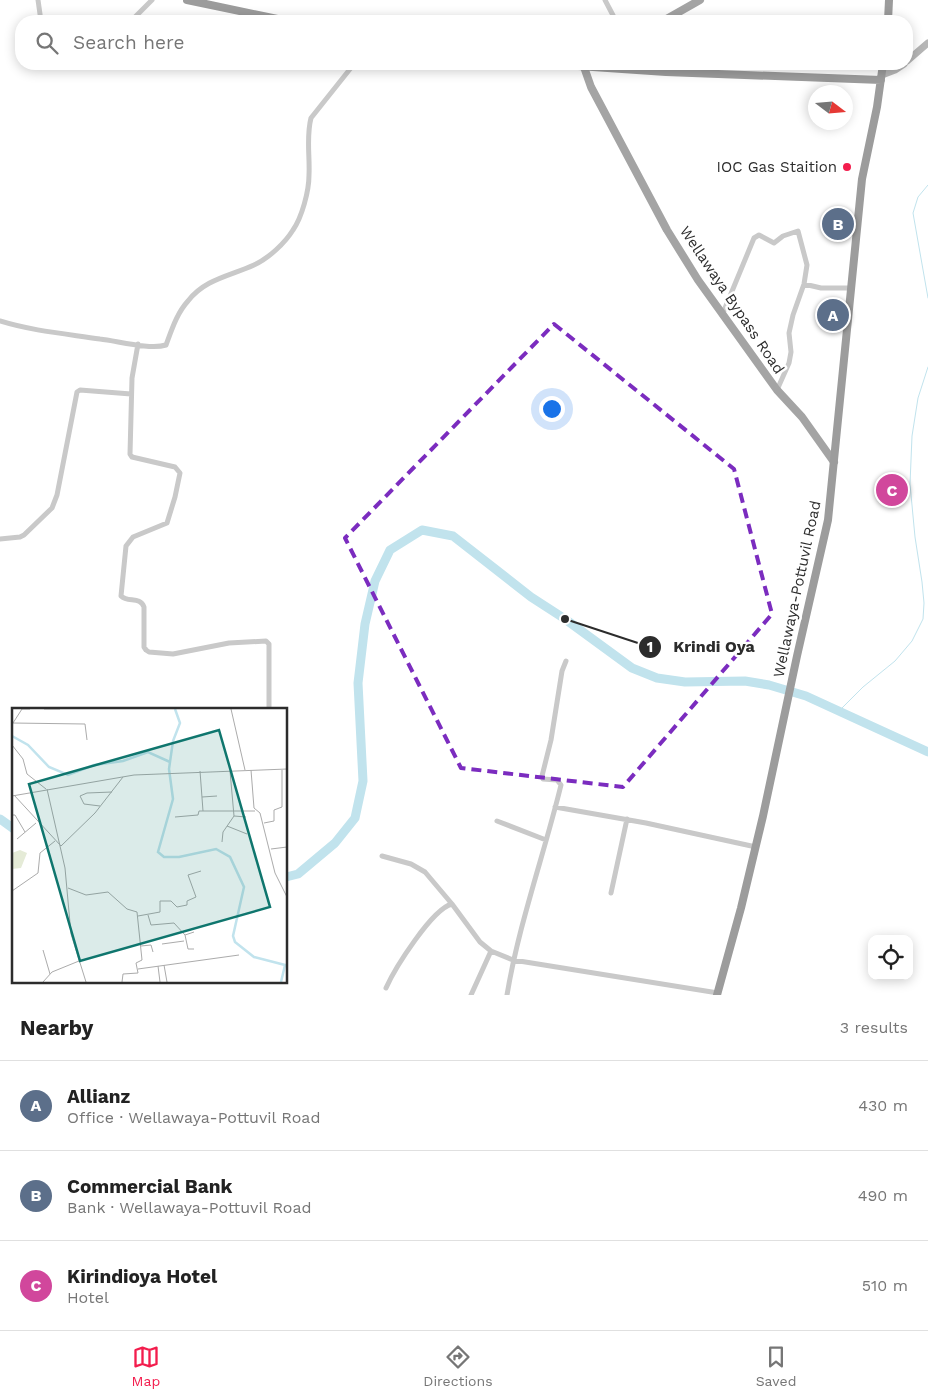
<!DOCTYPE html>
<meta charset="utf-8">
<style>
:root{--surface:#fff;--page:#f6f6f6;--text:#222;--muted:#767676;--line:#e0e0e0;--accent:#f31d4d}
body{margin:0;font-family:"Work Sans",sans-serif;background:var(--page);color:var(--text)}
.controls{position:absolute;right:15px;bottom:15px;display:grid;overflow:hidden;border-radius:10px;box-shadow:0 2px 12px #0003}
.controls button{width:45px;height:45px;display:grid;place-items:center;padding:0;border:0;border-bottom:1px solid var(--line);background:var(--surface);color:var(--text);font:25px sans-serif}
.compass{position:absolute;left:808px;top:85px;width:45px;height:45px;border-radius:50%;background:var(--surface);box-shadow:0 2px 12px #0003;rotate:106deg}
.you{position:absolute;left:551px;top:408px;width:18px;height:18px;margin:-12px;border:4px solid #fff;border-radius:50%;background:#1a73e8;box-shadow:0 0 0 8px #1a73e833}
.badge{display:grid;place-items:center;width:32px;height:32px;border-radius:50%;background:var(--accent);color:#fff;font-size:16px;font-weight:700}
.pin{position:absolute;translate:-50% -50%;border:2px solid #fff;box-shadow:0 1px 5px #0006}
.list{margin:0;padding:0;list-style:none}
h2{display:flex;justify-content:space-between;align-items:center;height:65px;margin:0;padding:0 20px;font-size:21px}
h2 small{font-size:16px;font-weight:400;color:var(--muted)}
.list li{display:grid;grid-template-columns:32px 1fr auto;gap:15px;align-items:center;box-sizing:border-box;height:90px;padding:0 20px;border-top:1px solid var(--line)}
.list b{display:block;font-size:19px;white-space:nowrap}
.list p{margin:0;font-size:16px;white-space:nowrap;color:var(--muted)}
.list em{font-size:16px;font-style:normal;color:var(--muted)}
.icon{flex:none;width:28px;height:28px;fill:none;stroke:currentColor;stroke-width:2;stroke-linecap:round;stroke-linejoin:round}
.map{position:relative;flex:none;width:928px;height:995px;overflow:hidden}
.search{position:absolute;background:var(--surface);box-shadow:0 2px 12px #0003;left:15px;right:15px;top:15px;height:55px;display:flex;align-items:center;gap:12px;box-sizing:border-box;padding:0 18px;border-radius:20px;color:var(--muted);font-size:19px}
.sheet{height:335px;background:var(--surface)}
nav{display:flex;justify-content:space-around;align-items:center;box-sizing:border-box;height:70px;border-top:1px solid var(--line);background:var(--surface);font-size:14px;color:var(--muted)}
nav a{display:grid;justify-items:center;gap:2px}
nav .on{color:var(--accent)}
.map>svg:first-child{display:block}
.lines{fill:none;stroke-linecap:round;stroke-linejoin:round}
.stream{stroke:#c1e3ed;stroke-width:1}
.river{stroke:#c1e3ed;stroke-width:9}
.minor{stroke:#c9c9c9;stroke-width:5}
.secondary{stroke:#b6b6b6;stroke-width:7}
.primary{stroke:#a4a4a4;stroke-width:8}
.trunk{stroke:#9c9c9c;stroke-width:8}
.marked{fill:none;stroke:#7b2cbf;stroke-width:4;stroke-dasharray:10 6;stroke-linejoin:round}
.poi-dot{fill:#f31d4d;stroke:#fff;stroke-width:2}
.labels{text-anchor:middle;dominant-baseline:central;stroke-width:5;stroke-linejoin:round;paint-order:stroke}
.poi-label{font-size:15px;fill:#2c2c2c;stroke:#fff;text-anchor:end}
.street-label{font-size:15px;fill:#2c2c2c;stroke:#fff}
.inset-river{fill:none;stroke:#c1e3ed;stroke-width:2.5}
.inset-road{fill:none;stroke:#ababab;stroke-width:1}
.view{fill:#0f766e;fill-opacity:0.15;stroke:#0f766e;stroke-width:2.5}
.inset-edge{fill:none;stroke:#2c2c2c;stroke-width:2.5}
.leader{fill:none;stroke:#2c2c2c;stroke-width:2}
.callout-dot{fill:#2c2c2c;stroke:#fff;stroke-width:2}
.mark-label{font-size:15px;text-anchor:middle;font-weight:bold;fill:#fff}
.callout-label{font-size:16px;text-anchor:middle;font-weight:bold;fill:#2c2c2c;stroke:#fff;stroke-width:5;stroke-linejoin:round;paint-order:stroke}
</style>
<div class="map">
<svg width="928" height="995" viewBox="0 0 928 995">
<rect width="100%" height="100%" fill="#fff"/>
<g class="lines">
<path class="stream" d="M928 185 918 197 913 213 928 298
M840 710 863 687 895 661 912 641 923 619 924 603 922 582 915 537 910 484 912 436 918 398 928 367"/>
<path class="river" d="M0 819 14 829
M286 877 298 874 335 843 355 818 363 781 358 683 365 624 375 581 390 550 422 530 453 536 531 597 565 619 632 668 657 678 685 682 745 681 769 685 806 696 928 752"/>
<path class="minor" d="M38 0 41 21
M605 0 616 21
M131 21 152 0
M47 64V67
M804 284 821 288H851
M723 313 754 238 759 235 774 243 783 236 798 231 807 265 804 284 793 315 789 333 791 352 789 363 777 390
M0 321C32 331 67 334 100 339 118 341 150 350 166 345 172 329 177 313 188 301 205 279 230 276 254 265 269 258 285 243 293 230 302 217 309 191 309 175 310 156 306 137 311 118L354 64
M138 344 132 378 130 454 132 457 175 467 180 473 175 497 167 523 133 537 126 546 121 596C128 603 140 596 144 607V647L146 650 149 652 173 654 229 643 266 641 269 644V709
M0 539 20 537 24 535 52 508 57 495 77 392 80 390 131 394
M555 807 646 823 756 847
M497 821 546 840
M382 856 411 864 425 872 452 904 480 942 491 951
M611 893 627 819
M386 988C395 968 432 909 452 904
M471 995 491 951 513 960 718 993
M507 995C519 923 544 855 561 785L557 780 543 779 542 776 551 740 562 671 566 661"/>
<path class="secondary" d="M907 61 928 43
M882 75 895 70 904 64"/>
<path class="primary" d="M663 21 700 0
M587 64 584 67 591 87 667 230 698 280 777 390 802 417 834 462"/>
<path class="trunk" d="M187 0 287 21
M888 21 889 0
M549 64 666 72 881 80
M717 995 741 908 763 816 797 656 828 520 862 179 877 107 883 64"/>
</g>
<path class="marked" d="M554 324 734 469 772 614 623 787 461 768 345 538Z"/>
<circle class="poi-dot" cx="847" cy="167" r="5"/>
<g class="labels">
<g class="poi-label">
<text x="837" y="167">IOC Gas Staition</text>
</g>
<g class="street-label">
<text transform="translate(732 300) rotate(56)">Wellawaya Bypass Road</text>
<text transform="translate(797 589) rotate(-78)">Wellawaya-Pottuvil Road</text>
</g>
</g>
<g transform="translate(12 708)">
<rect width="275" height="275" fill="#fff"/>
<path d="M8 142 15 145 9 160 0 161V145Z" fill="#e5ebd7"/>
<path class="inset-river" d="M163 1 168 15 161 33 157 61 161 91 146 144 152 149H167L204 141 218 149 232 179 221 228 223 234 242 249 273 257 269 274M0 28 16 37 37 59 56 67 82 57 111 53 136 44 158 54"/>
<path class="inset-road" d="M32 1H48M219 1 233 62M0 15 73 16 75 32M1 15 10 1H18M0 37 11 51 15 66 34 81M239 62 242 100 248 105 263 165 275 189M188 63 191 103M218 63 222 108 234 109M35 81 53 160 59 226 74 274M2 87 49 138 83 105 111 69M0 88 122 67 275 61M190 89 205 88M88 98 72 96 68 88 75 85 100 84M0 107H3L13 124M163 109 186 107 187 103H243M252 115 262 113V102L270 99V62M215 118 235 126M5 131 24 115M210 134 211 124 222 108M259 141 275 139M56 180 74 187 96 184 115 201 125 204 130 252 124 255 126 265 111 266 110 274M0 183 26 165 28 145 43 133M136 207 139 217 162 215 173 227 182 224M126 208 148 204V193H159L165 199 175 197V193L184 189 176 167 189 163M173 227 176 241H182M150 236 172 233M129 238 139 237 141 244M31 242 38 266M152 257 155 274M146 258 148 274M126 261 227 247M31 274 40 264 67 253"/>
<path class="view" d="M207 22 258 199 68 253 17 76Z"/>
<rect width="275" height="275" class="inset-edge"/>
</g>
<path class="leader" d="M565 619L650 647"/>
<g class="callout-dot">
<circle cx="565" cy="619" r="5"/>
<circle cx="650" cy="647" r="12"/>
</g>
<g class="mark-label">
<text x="650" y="652">1</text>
</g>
<g class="callout-label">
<text x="714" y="652">Krindi Oya</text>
</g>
</svg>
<div class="controls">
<button><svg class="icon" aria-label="locate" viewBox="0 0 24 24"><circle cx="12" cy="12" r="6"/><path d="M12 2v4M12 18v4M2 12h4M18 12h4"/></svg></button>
</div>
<svg class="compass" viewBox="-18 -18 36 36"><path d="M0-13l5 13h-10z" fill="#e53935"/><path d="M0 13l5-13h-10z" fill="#767676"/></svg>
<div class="you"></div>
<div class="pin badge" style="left:833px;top:315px;background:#5c6f8a">A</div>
<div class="pin badge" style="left:838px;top:224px;background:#5c6f8a">B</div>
<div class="pin badge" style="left:892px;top:490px;background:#d1479c">C</div>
<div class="search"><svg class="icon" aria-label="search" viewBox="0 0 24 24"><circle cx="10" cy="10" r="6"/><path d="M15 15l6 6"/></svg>Search here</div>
</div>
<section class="sheet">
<h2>Nearby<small>3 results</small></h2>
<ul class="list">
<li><span class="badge" style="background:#5c6f8a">A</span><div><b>Allianz</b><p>Office · Wellawaya-Pottuvil Road</p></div><em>430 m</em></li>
<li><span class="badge" style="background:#5c6f8a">B</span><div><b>Commercial Bank</b><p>Bank · Wellawaya-Pottuvil Road</p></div><em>490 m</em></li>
<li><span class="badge" style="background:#d1479c">C</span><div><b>Kirindioya Hotel</b><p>Hotel</p></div><em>510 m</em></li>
</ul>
</section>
<nav>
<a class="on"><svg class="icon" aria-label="map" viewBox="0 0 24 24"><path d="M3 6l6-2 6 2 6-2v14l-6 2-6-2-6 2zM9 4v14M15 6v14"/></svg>Map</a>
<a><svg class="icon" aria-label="directions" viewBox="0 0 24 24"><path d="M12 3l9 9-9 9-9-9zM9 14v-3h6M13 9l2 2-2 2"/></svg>Directions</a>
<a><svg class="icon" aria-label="saved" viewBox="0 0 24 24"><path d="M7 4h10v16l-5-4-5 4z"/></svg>Saved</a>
</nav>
